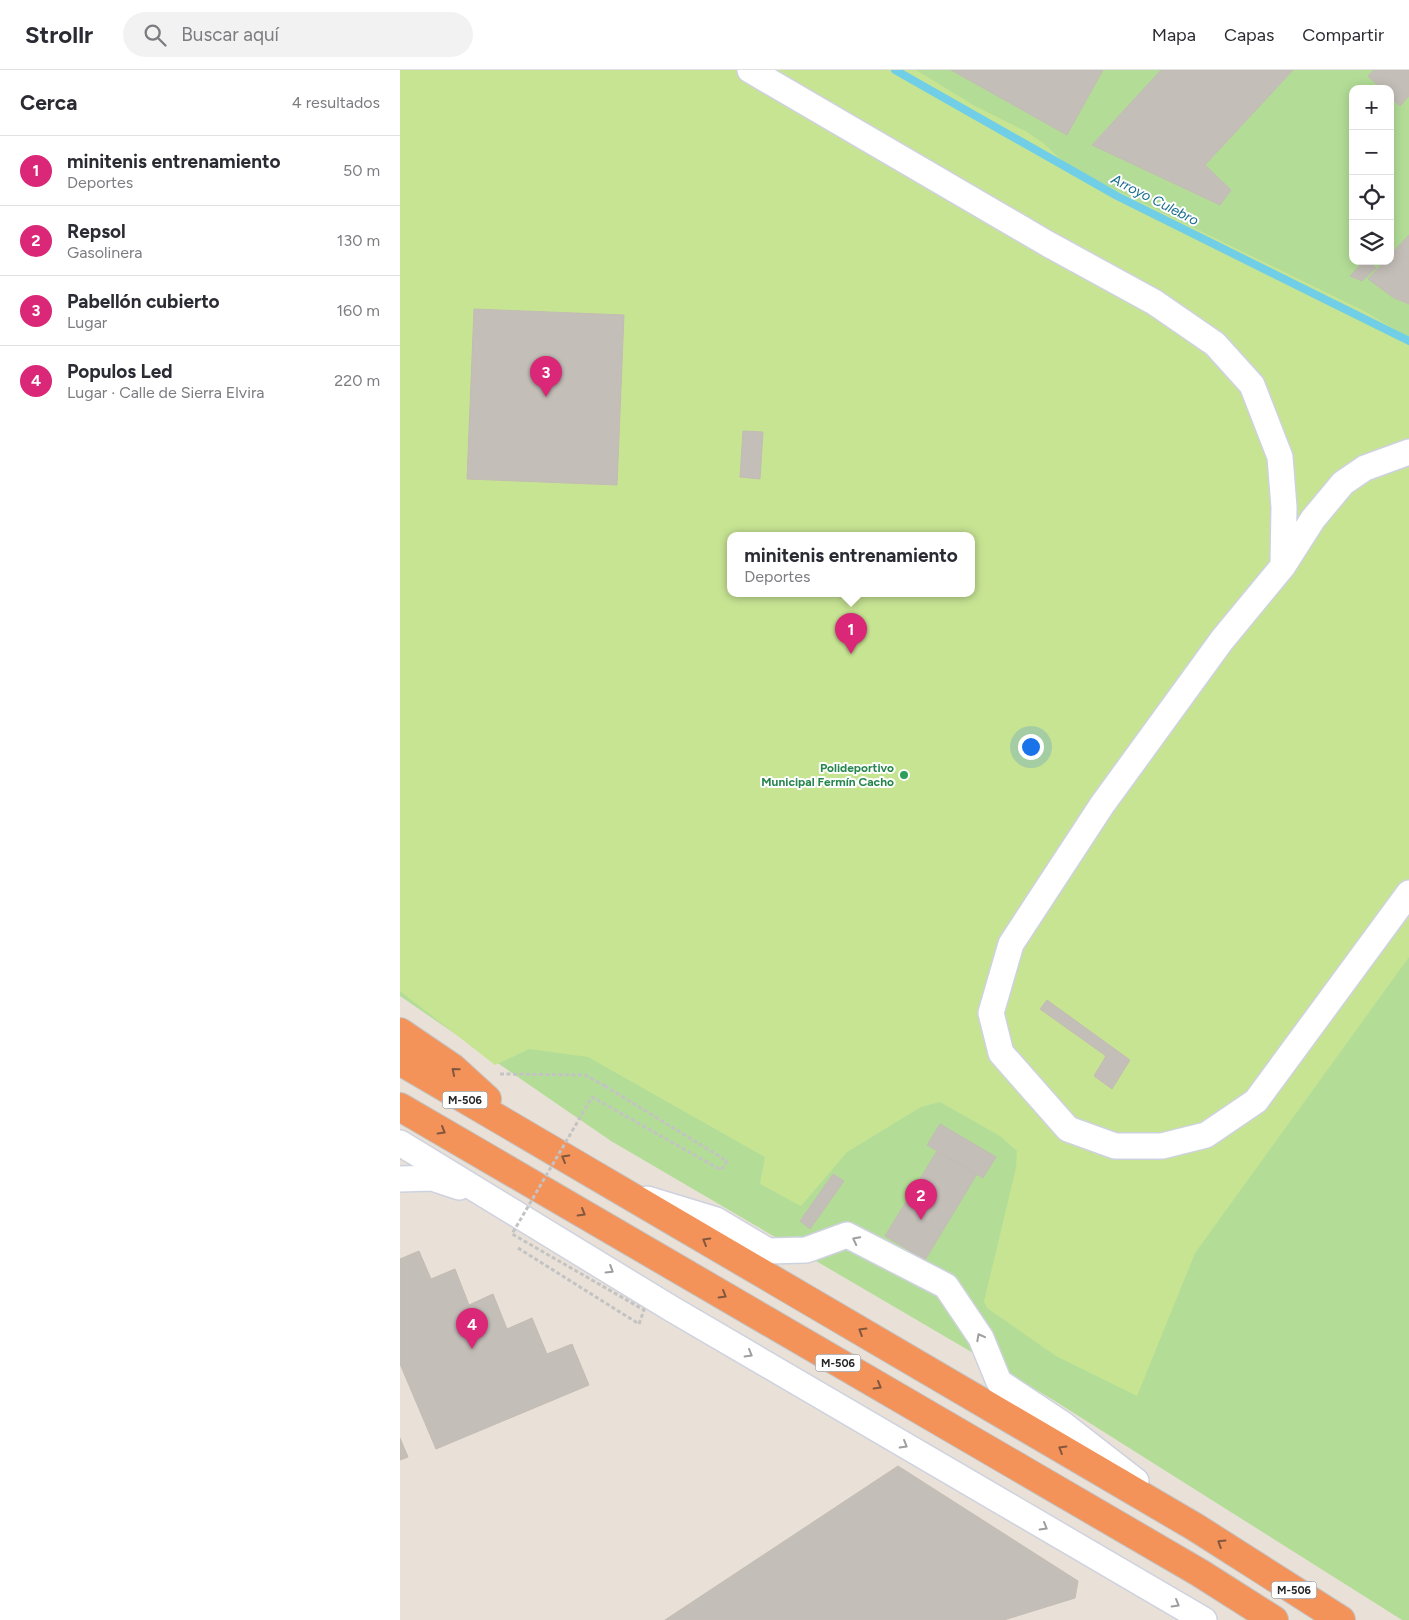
<!DOCTYPE html>
<html lang="es">
<meta charset="utf-8">
<style>
:root{--surface:#fff;--page:#f2f2f3;--text:#2b2b33;--muted:#7c7c81;--line:#e1e1e2;--accent:#db2777}
body{margin:0;font-family:Figtree,sans-serif;background:var(--page);color:var(--text)}
.controls{position:absolute;right:15px;top:15px;display:grid;overflow:hidden;border-radius:10px;box-shadow:0 2px 12px #0003}
.controls button{width:45px;height:45px;display:grid;place-items:center;padding:0;border:0;border-bottom:1px solid var(--line);background:var(--surface);color:var(--text);font:25px sans-serif}
.you{position:absolute;left:630px;top:676px;width:18px;height:18px;margin:-12px;border:4px solid #fff;border-radius:50%;background:#1a73e8;box-shadow:0 0 0 8px #1a73e833}
.badge{display:grid;place-items:center;width:32px;height:32px;border-radius:50%;background:var(--accent);color:#fff;font-size:16px;font-weight:700}
.pin{position:absolute;translate:-50% -41px;filter:drop-shadow(0 1px 2px #0008)}
.pin::after{content:'';position:absolute;top:26px;width:18px;height:15px;background:inherit;clip-path:polygon(0 0,100% 0,50% 100%)}
.popup{position:absolute;left:327px;top:462px;width:248px;height:65px;box-sizing:border-box;display:grid;place-content:center;border-radius:10px;background:var(--surface);filter:drop-shadow(0 1px 4px #0005);font-size:16px;white-space:nowrap;color:var(--muted)}
.popup b{font-size:19px;color:var(--text)}
.popup::after{content:'';position:absolute;left:50%;top:100%;margin-left:-10px;border:10px solid transparent;border-top-color:var(--surface)}
.list{margin:0;padding:0;list-style:none}
h2{display:flex;justify-content:space-between;align-items:center;height:65px;margin:0;padding:0 20px;font-size:21px}
h2 small{font-size:16px;font-weight:400;color:var(--muted)}
.list li{display:grid;grid-template-columns:32px 1fr auto;gap:15px;align-items:center;box-sizing:border-box;height:70px;padding:0 20px;border-top:1px solid var(--line)}
.list b{display:block;font-size:19px;white-space:nowrap}
.list p{margin:0;font-size:16px;white-space:nowrap;color:var(--muted)}
.list em{font-size:16px;font-style:normal;color:var(--muted)}
.icon{flex:none;width:28px;height:28px;fill:none;stroke:currentColor;stroke-width:2;stroke-linecap:round;stroke-linejoin:round}
.map{position:relative;flex:none;width:1009px;height:1550px;overflow:hidden}
header{display:flex;align-items:center;gap:30px;box-sizing:border-box;height:70px;padding:0 25px;background:var(--surface);border-bottom:1px solid var(--line)}
header strong{font-size:24px}
nav{display:flex;gap:28px;margin-inline-start:auto;font-size:18px}
.search{width:350px;height:45px;background:var(--page);display:flex;align-items:center;gap:12px;box-sizing:border-box;padding:0 18px;border-radius:28px;color:var(--muted);font-size:19px}
main{display:flex}
aside{flex:1;background:var(--surface)}
.map>svg:first-child{display:block}
.green{fill:#b3dd97;fill-rule:evenodd}
.pitch{fill:#c7e493;fill-rule:evenodd}
.lines{fill:none;stroke-linecap:round;stroke-linejoin:round}
.stream{stroke:#70cee6;stroke-width:8}
.building{fill:#c4beb8;stroke:#c3bcb3}
.minor-casing{stroke:#ced2df;stroke-width:28}
.highway-casing{stroke:#c3c3c3;stroke-width:30}
.path{stroke:#c3c3c3;stroke-width:3;stroke-dasharray:4 2.5;stroke-linecap:butt}
.minor{stroke:#fff;stroke-width:25}
.highway{stroke:#f39259;stroke-width:28}
.path-bridge{stroke:#c3c3c3;stroke-width:3;stroke-dasharray:4 2.5;stroke-linecap:butt}
.oneway{stroke:#83573e}
.oneway2{stroke:#9e9e9e}
.leisure-dot{fill:#2e9e5b;stroke:#fff;stroke-width:2}
.labels{text-anchor:middle;dominant-baseline:central;stroke-width:4;stroke-linejoin:round;paint-order:stroke}
.shield{fill:#fff;stroke:#686868;stroke-width:1}
.shield-label{font-size:11px;font-weight:bold;fill:#272727}
.leisure-label{font-size:12px;font-weight:bold;fill:#27864d;stroke:#fff;text-anchor:end}
.water-label{font-size:14px;font-style:italic;fill:#156b8c;stroke:#fff}
</style>
<header>
<strong>Strollr</strong>
<div class="search"><svg class="icon" aria-label="search" viewBox="0 0 24 24"><circle cx="10" cy="10" r="6"/><path d="M15 15l6 6"/></svg>Buscar aquí</div>
<nav><a>Mapa</a><a>Capas</a><a>Compartir</a></nav>
</header>
<main>
<aside>
<h2>Cerca<small>4 resultados</small></h2>
<ul class="list">
<li><span class="badge">1</span><div><b>minitenis entrenamiento</b><p>Deportes</p></div><em>50 m</em></li>
<li><span class="badge">2</span><div><b>Repsol</b><p>Gasolinera</p></div><em>130 m</em></li>
<li><span class="badge">3</span><div><b>Pabellón cubierto</b><p>Lugar</p></div><em>160 m</em></li>
<li><span class="badge">4</span><div><b>Populos Led</b><p>Lugar · Calle de Sierra Elvira</p></div><em>220 m</em></li>
</ul>
</aside>
<div class="map">
<svg width="1009" height="1550" viewBox="0 0 1009 1550">
<rect width="100%" height="100%" fill="#e9e1d8"/>
<path class="green" d="M0 0H1009V1550H1002L650 1328 211 1071 0 926ZM953 19H990V191H953ZM331 465H571V523H331Z"/>
<path class="pitch" d="M0 0H516L573 35 627 62 643 73 669 97 964 241 1009 268V887L795 1183 737 1326 656 1286 587 1238 584 1232 616 1098 617 1081 600 1066 540 1032 521 1037 447 1082 401 1136 360 1114 365 1087 188 987 129 979 95 995 0 921ZM331 465H571V523H331Z"/>
<g class="lines">
<path class="stream" d="M495 0 717 126 1009 271"/>
</g>
<path class="building" d="M551 0H703L667 65Z
M761 0H893L805 95 831 120 820 135 692 75Z
M974 0H1009V26L1000 36 990 27V19H982L968 6Z
M1009 165V234L994 228 968 209 985 191H990V185Z
M964 191H969L976 198 962 211 950 206Z
M74 239 224 245 217 415 67 409Z
M343 361 363 362 360 409 340 407Z
M647 930 730 990 712 1019 694 1006 706 986 640 939Z
M540 1054 596 1087 583 1108 527 1075Z
M537 1081 577 1104 525 1190 485 1166Z
M433 1104 444 1111 410 1159 400 1151Z
M19 1181 31 1209 55 1199 69 1235 93 1224 107 1259 132 1248 147 1284 172 1274 189 1315 36 1379 0 1294V1189Z
M0 1368 8 1387 0 1390Z
M498 1396 678 1511 675 1528 604 1550H265Z"/>
<g class="lines">
<g class="minor-casing">
<path id="minor" d="M350 0 648 174 754 232 815 274 852 315 880 387 884 437 883 496
M1009 382 965 398 943 413 913 449 883 496 822 570 702 735 611 874 591 943 601 983 668 1059 715 1076H762L806 1065 856 1031 1009 823
M0 1073 272 1239 804 1550
M0 1109 32 1108 59 1117
M247 1129 316 1150 368 1181 406 1180 447 1165 546 1216 581 1268 599 1312 664 1355 736 1411"/>
</g>
<g class="highway-casing">
<path id="highway" d="M0 962 53 998 87 1029
M0 991 795 1457 941 1550
M0 1037 800 1503 874 1550"/>
</g>
<path class="path" d="M100 1004 185 1005 205 1016"/>
<use href="#minor" class="minor"/>
<use href="#highway" class="highway"/>
<path class="path-bridge" d="M118 1178 239 1254 244 1240 112 1164 192 1027 321 1100 327 1091 205 1016"/>
</g>
<defs><path id="oneway-chevron" d="M-2-3.5L2.5 0L-2 3.5" fill="none" stroke-width="1.6" stroke-linecap="round" stroke-linejoin="round" transform="scale(1.25)"/></defs>
<g class="oneway">
<use href="#oneway-chevron" transform="translate(55 1001) rotate(-140)"/>
<use href="#oneway-chevron" transform="translate(42 1061) rotate(30)"/>
<use href="#oneway-chevron" transform="translate(165 1088) rotate(-150)"/>
<use href="#oneway-chevron" transform="translate(182 1143) rotate(30)"/>
<use href="#oneway-chevron" transform="translate(306 1171) rotate(-150)"/>
<use href="#oneway-chevron" transform="translate(323 1225) rotate(30)"/>
<use href="#oneway-chevron" transform="translate(462 1261) rotate(-149)"/>
<use href="#oneway-chevron" transform="translate(478 1316) rotate(30)"/>
<use href="#oneway-chevron" transform="translate(662 1379) rotate(-149)"/>
<use href="#oneway-chevron" transform="translate(821 1473) rotate(-148)"/>
</g>
<g class="oneway2">
<use href="#oneway-chevron" transform="translate(456 1170) rotate(-153)"/>
<use href="#oneway-chevron" transform="translate(210 1200) rotate(32)"/>
<use href="#oneway-chevron" transform="translate(580 1267) rotate(-118)"/>
<use href="#oneway-chevron" transform="translate(349 1284) rotate(30)"/>
<use href="#oneway-chevron" transform="translate(504 1375) rotate(30)"/>
<use href="#oneway-chevron" transform="translate(644 1457) rotate(30)"/>
<use href="#oneway-chevron" transform="translate(776 1534) rotate(30)"/>
</g>
<circle class="leisure-dot" cx="504" cy="705" r="5"/>
<g class="labels">
<g class="shield">
<rect x="42.5" y="1021.5" width="45" height="17" rx="4"/>
<rect x="415.5" y="1284.5" width="45" height="17" rx="4"/>
<rect x="871.5" y="1511.5" width="45" height="17" rx="4"/>
</g>
<g class="shield-label">
<text x="65" y="1030">M-506</text>
<text x="438" y="1293">M-506</text>
<text x="894" y="1520">M-506</text>
</g>
<g class="leisure-label">
<text x="494" y="698">Polideportivo<tspan x="494" dy="14">Municipal Fermín Cacho</tspan></text>
</g>
<g class="water-label">
<text transform="translate(755 130) rotate(27)">Arroyo Culebro</text>
</g>
</g>
</svg>
<div class="controls">
<button>+</button>
<button>−</button>
<button><svg class="icon" aria-label="locate" viewBox="0 0 24 24"><circle cx="12" cy="12" r="6"/><path d="M12 2v4M12 18v4M2 12h4M18 12h4"/></svg></button>
<button><svg class="icon" aria-label="layers" viewBox="0 0 24 24"><path d="M12 4l9 5-9 5-9-5zM3 14l9 5 9-5"/></svg></button>
</div>
<div class="you"></div>
<div class="pin badge" style="left:451px;top:584px">1</div>
<div class="popup"><b>minitenis entrenamiento</b>Deportes</div>
<div class="pin badge" style="left:521px;top:1150px">2</div>
<div class="pin badge" style="left:146px;top:327px">3</div>
<div class="pin badge" style="left:72px;top:1279px">4</div>
</div>
</main>
